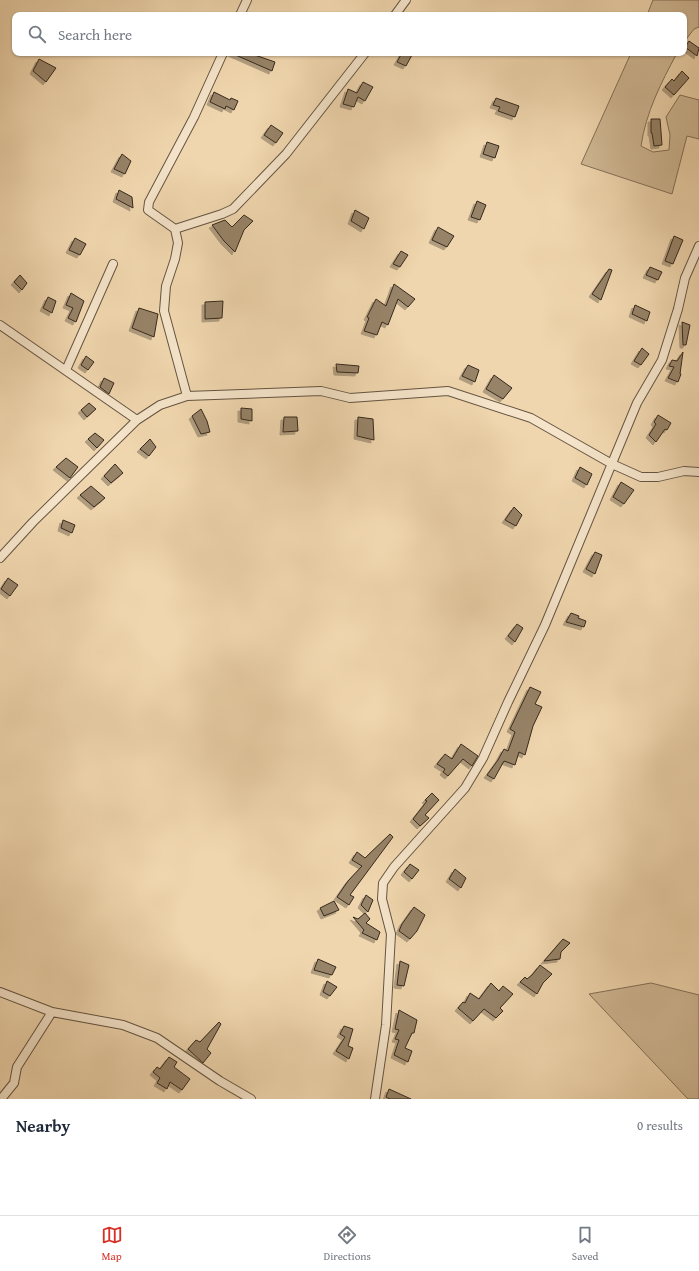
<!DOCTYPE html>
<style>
:root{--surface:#fff;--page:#f6f6f7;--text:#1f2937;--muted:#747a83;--line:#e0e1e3;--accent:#d93025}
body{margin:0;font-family:"Gentium Book Plus",serif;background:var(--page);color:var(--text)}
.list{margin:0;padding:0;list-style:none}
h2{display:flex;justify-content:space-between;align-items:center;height:52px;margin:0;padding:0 16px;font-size:17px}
h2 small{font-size:13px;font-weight:400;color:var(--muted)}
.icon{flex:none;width:22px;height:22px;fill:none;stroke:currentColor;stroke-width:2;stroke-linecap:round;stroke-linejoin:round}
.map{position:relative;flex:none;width:699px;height:1099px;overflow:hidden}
.search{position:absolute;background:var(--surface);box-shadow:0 1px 3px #0004;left:12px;right:12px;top:12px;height:44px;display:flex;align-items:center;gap:10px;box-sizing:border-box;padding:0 14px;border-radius:8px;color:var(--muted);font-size:15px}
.sheet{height:116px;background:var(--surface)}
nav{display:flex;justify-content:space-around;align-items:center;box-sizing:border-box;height:56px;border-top:1px solid var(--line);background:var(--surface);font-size:11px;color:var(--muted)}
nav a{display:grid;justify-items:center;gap:2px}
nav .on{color:var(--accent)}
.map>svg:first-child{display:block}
.green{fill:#d0b995;stroke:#837159}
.building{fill:#978368;stroke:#36291d;filter:url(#shadow)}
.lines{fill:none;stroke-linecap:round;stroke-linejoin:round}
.street-casing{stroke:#645441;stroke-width:10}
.street{stroke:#f5e4ca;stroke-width:8}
</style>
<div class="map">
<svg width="699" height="1099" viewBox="0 0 699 1099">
<defs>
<filter id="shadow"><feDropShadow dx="-3" dy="3" stdDeviation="0" flood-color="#0004"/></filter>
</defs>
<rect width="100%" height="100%" fill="#f0d6ae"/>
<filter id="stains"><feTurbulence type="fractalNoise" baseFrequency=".005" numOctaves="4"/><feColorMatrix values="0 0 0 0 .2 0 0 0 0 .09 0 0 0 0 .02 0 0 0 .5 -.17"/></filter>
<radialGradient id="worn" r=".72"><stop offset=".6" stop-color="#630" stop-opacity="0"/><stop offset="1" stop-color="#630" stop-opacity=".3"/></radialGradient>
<path class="green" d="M653 0H699V27L694 29 684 42V15H647Z
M631 53H677C661 83 646 112 641 146L653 152 669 150 670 135 666 117 680 95 699 100V139L687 136 672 194 581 164Z
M651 983 699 995V1099H688L589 994Z"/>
<path class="building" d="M689 41 699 48 697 56 685 47Z
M231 53H249L275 62 272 71Z
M402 53H408L412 55 406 66 397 62Z
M39 59 56 68 46 82 33 71Z
M682 71 689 78 674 95 665 87 672 79 674 81Z
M363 82 373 87 365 101 358 97 354 107 343 104 348 89 357 93Z
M214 92 230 100 231 98 238 101 234 110 226 106 225 109 210 102Z
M496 98 519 106 515 117 498 111 500 107 493 105Z
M651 119H660L662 145 654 146 652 133H651Z
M271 125 283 133 276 143 264 135Z
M487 142 499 146 495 158 483 154Z
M122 154 131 161 125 174 114 169Z
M119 190 132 197 133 208 116 199Z
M477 201 486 205 480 220 471 217Z
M355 210 369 218 364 229 351 221Z
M244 215 253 221 244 230 235 252 224 241 212 225 225 220 232 227Z
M438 227 454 236 447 247 432 240Z
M674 236 683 240 673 264 665 261Z
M75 238 86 244 80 255 69 250Z
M401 251 408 255 400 267 393 264Z
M650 267 662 272 658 280 646 275Z
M609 269 612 270 601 300 592 294Z
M20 275 27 283 22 290 14 282Z
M394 284 415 299 408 307 398 299 388 325 382 322 377 335 364 331 369 318 367 317 376 299 386 306Z
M71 293 84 301 76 322 68 318 73 308 66 305Z
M48 297 56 301 52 313 43 308Z
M223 301 222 318 205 319V302Z
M635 305 650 312 647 321 632 314Z
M139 308 158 314 154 337 132 328Z
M682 322 690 325 686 345H683Z
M642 348 649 354 641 365 634 361Z
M683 352 680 374H681L678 382 668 378 674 367 669 366 672 360 677 361Z
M86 356 94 362 88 370 81 365Z
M336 364 359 366 358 373 337 372Z
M468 365 479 370 475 382 462 376Z
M494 375 512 388 503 399 486 389Z
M104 378 114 383 109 394 100 387Z
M89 403 96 409 87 417 81 410Z
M241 408 252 409V421L241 419Z
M201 409 207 421 210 432 201 434 192 416Z
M658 415 671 423 667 430 665 429 656 442 649 435 656 424 654 422Z
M284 417H297L298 431 283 432Z
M358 417 373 419 374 440 357 436Z
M95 433 104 440 97 448 88 439Z
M150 439 156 447 149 456 140 449Z
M66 458 78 467 70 478 56 467Z
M115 464 123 473 111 483 104 476Z
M580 467 592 474 587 485 575 478Z
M621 482 634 490 624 504 613 497Z
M91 486 105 498 94 507 80 495Z
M514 507 522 515 516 526 505 520Z
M63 520 75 525 72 533 61 528Z
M595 552 602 555 595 574 586 569Z
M8 578 18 585 10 596 1 589Z
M571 613 579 616 578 618 586 621 584 627 566 622Z
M517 624 523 628 515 642 508 636Z
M530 687 541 692 535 704 542 707 533 726 525 755 519 752 515 765 504 761 494 779 487 775 498 760 504 749 508 751 515 732 510 729Z
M461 744 478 756 472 766 463 759 448 776 443 772 445 769 437 764 445 754 452 759Z
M432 793 439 800 425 815 429 818 420 826 413 819 427 801 425 800Z
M390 834 393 837 350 895 354 897 349 905 337 897 348 881 362 866 352 860 357 852 365 858Z
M410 864 419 870 412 879 404 872Z
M455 869 466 878 461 888 449 879Z
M366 895 373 900 368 912 361 905Z
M334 901 339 910 324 916 320 908Z
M414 907 425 915 417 931 410 939 399 931 402 924Z
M365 913 370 919 366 923 380 932 377 940 362 933 364 930 353 917 358 919Z
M563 939 570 943 561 952 560 959 544 961Z
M318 959 336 967 332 975 314 970Z
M400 961 409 965 404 986 397 985Z
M540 965 552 974 543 983 537 994 520 982 525 977 527 979 532 975Z
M327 981 337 987 330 996 323 992Z
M491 983 499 991 503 986 513 994 500 1008 503 1011 496 1018 484 1009 473 1021 458 1008 463 1002 465 1003 470 993 479 999Z
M399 1010 417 1020 414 1033H412L405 1048 412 1051 408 1062 394 1055 399 1040 395 1039 399 1030 395 1029Z
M219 1022 221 1024 207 1049 211 1053 203 1063 188 1049 196 1040 200 1042Z
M344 1026 353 1029 348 1046 353 1048 349 1059 336 1051 345 1037 340 1034Z
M169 1057 177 1062 174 1067 190 1079 182 1090 170 1082 167 1089 157 1083 160 1078 153 1072 157 1067 160 1069Z
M389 1089 411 1099H390L386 1097Z"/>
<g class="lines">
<g class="street-casing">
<path id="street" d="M240 15 247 0
M395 15 406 0
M175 229 222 214 233 209 286 154 365 53
M0 325 137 420 33 522 0 558
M66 370 113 264
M187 396 164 311 166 286 175 259 178 243 175 229 148 210 149 202 194 117 223 53
M137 420 160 405 187 396 321 391 350 398 448 391 531 418 612 464 641 477H658L684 471 699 472
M0 992 52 1012 123 1025 157 1038 220 1081 251 1099
M1 1099 14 1083 17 1067 52 1012
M375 1099 386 1025 391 934 382 899 383 883 394 867 465 788 483 758 508 702 545 625 637 403 662 360 678 309 685 278 699 246"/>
</g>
<use href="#street" class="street"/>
</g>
<rect width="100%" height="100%" filter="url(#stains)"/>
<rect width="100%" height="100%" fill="url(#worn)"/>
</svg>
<div class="search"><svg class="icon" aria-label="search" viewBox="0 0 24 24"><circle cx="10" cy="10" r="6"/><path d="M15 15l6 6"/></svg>Search here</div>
</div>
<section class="sheet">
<h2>Nearby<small>0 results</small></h2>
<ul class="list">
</ul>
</section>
<nav>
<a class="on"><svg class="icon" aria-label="map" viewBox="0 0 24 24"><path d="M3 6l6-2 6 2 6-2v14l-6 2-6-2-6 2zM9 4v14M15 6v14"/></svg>Map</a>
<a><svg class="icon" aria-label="directions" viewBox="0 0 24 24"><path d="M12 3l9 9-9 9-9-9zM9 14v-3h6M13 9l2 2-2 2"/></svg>Directions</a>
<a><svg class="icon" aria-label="saved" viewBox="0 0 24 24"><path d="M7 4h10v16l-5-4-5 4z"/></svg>Saved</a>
</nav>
